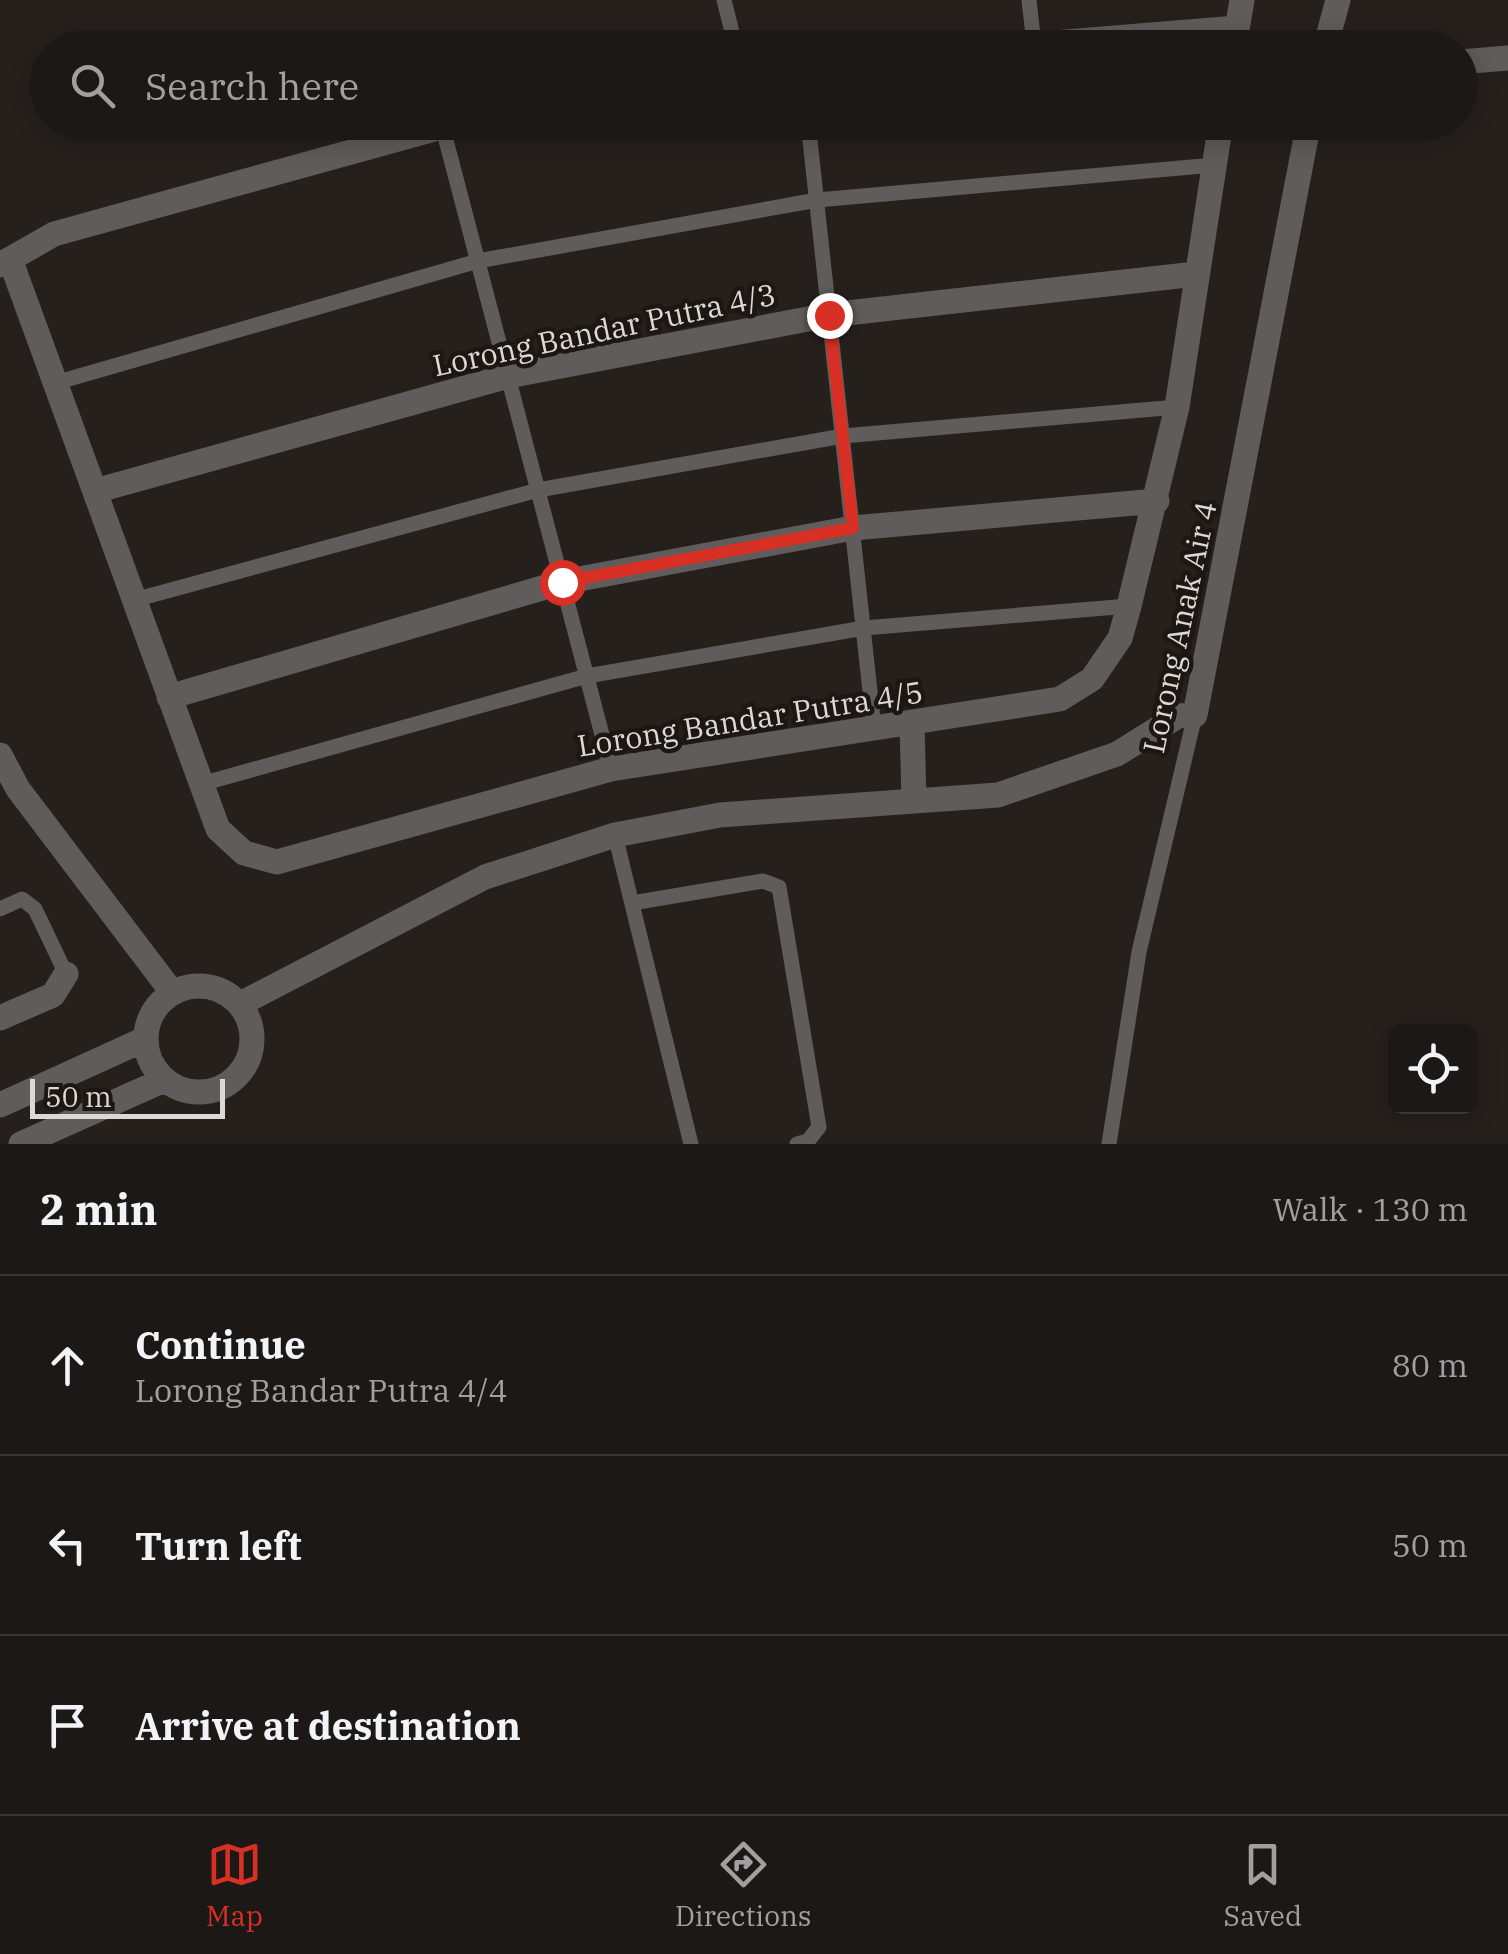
<!DOCTYPE html>
<meta charset="utf-8">
<style>
:root{--surface:#1c1816;--page:#292523;--text:#f1f3f6;--muted:#a0a0a1;--line:#3a3735;--accent:#d93025}
body{margin:0;font-family:"IBM Plex Serif",serif;background:var(--page);color:var(--text)}
.controls{position:absolute;right:30px;bottom:30px;display:grid;overflow:hidden;border-radius:15px;box-shadow:0 5px 25px #0003}
.controls button{width:90px;height:90px;display:grid;place-items:center;padding:0;border:0;border-bottom:2px solid var(--line);background:var(--surface);color:var(--text);font:50px sans-serif}
.scale{position:absolute;left:30px;bottom:25px;width:195px;box-sizing:border-box;padding-left:10px;border:5px solid #dcd8d6;border-top:0;font-size:28px;line-height:35px;white-space:nowrap;color:#dcd8d6;-webkit-text-stroke:8px #1c1713;paint-order:stroke}
.stop{position:absolute;width:30px;height:30px;margin:-22px;border:8px solid #d93025;border-radius:50%;background:#fff}
.stop.end{background:#d93025;border-color:#fff;box-shadow:0 2px 10px #0008}
.list{margin:0;padding:0;list-style:none}
h2{display:flex;justify-content:space-between;align-items:center;height:130px;margin:0;padding:0 40px;font-size:42px}
h2 small{font-size:32px;font-weight:400;color:var(--muted)}
.list li{display:grid;grid-template-columns:65px 1fr auto;gap:30px;align-items:center;box-sizing:border-box;height:180px;padding:0 40px;border-top:2px solid var(--line)}
.list b{display:block;font-size:38px;white-space:nowrap}
.list p{margin:0;font-size:32px;white-space:nowrap;color:var(--muted)}
.list em{font-size:32px;font-style:normal;color:var(--muted)}
.icon{flex:none;width:55px;height:55px;fill:none;stroke:currentColor;stroke-width:2;stroke-linecap:round;stroke-linejoin:round}
.map{position:relative;flex:none;width:1508px;height:1144px;overflow:hidden}
.search{position:absolute;background:var(--surface);box-shadow:0 5px 25px #0003;left:30px;right:30px;top:30px;height:110px;display:flex;align-items:center;gap:25px;box-sizing:border-box;padding:0 35px;border-radius:55px;color:var(--muted);font-size:38px}
.sheet{height:670px;background:var(--surface)}
nav{display:flex;justify-content:space-around;align-items:center;box-sizing:border-box;height:140px;border-top:2px solid var(--line);background:var(--surface);font-size:28px;color:var(--muted)}
nav a{display:grid;justify-items:center;gap:5px}
nav .on{color:var(--accent)}
.map>svg:first-child{display:block}
.lines{fill:none;stroke-linecap:round;stroke-linejoin:round}
.service{stroke:#5f5c5b;stroke-width:15}
.minor{stroke:#5f5c5b;stroke-width:25}
.route{stroke:#d93025;stroke-width:12}
.labels{text-anchor:middle;dominant-baseline:central;stroke-width:9;stroke-linejoin:round;paint-order:stroke}
.street-label{font-size:30px;fill:#dcd8d6;stroke:#1c1713}
</style>
<div class="map">
<svg width="1508" height="1144" viewBox="0 0 1508 1144">
<rect width="100%" height="100%" fill="#26201d"/>
<g class="lines">
<path class="service" d="M724 0 736 48
M1029 0 1034 44
M808 122 874 728
M442 125 611 769
M55 383 478 261 817 200 1214 165
M134 600 538 490 843 436 1177 407
M201 784 587 676 864 628 1129 606
M615 835 691 1144
M632 903 763 881 779 887 819 1127 808 1141 797 1144
M0 909 22 899 35 909 66 974
M1109 1144 1139 952 1195 715"/>
<path class="minor" d="M992 48 1237 28
M1234 48 1242 0
M1325 48 1338 0
M1460 62 1508 58
M10 259 218 829 244 853 277 862 611 769 1060 699 1092 679 1120 638 1129 606 1177 407 1221 122
M0 265 54 234 460 122
M95 491 508 376 829 315 1196 274
M169 697 563 582 853 528 1157 501
M912 725 914 800
M0 755 18 789 172 992
M146 1039a53 53 0 1 1 106 0a53 53 0 1 1-106 0Z
M240 1004 485 877 615 835 720 815 998 795 1117 754 1178 716 1195 715 1309 122
M0 1018 53 995 66 974
M0 1105 145 1039
M21 1144 164 1080"/>
</g>
<g class="lines">
<path class="route" d="M562 582 853 528 829 315"/>
</g>
<g class="labels">
<g class="street-label">
<text transform="translate(604 329) rotate(-12)">Lorong Bandar Putra 4/3</text>
<text transform="translate(1179 627) rotate(-78)">Lorong Anak Air 4</text>
<text transform="translate(750 718) rotate(-9)">Lorong Bandar Putra 4/5</text>
</g>
</g>
</svg>
<div class="controls">
<button><svg class="icon" aria-label="locate" viewBox="0 0 24 24"><circle cx="12" cy="12" r="6"/><path d="M12 2v4M12 18v4M2 12h4M18 12h4"/></svg></button>
</div>
<div class="scale">50 m</div>
<div class="stop" style="left:562px;top:582px"></div>
<div class="stop end" style="left:829px;top:315px"></div>
<div class="search"><svg class="icon" aria-label="search" viewBox="0 0 24 24"><circle cx="10" cy="10" r="6"/><path d="M15 15l6 6"/></svg>Search here</div>
</div>
<section class="sheet">
<h2>2 min<small>Walk · 130 m</small></h2>
<ul class="list">
<li><svg class="icon" aria-label="ahead" viewBox="0 0 24 24"><path d="M12 20V5M6 11l6-6 6 6"/></svg><div><b>Continue</b><p>Lorong Bandar Putra 4/4</p></div><em>80 m</em></li>
<li><svg class="icon" aria-label="left" viewBox="0 0 24 24"><path d="M17 20v-9H6M10 6l-5 5 5 5"/></svg><div><b>Turn left</b></div><em>50 m</em></li>
<li><svg class="icon" aria-label="arrive" viewBox="0 0 24 24"><path d="M6 21V4h12l-3 4 3 4H6"/></svg><div><b>Arrive at destination</b></div></li>
</ul>
</section>
<nav>
<a class="on"><svg class="icon" aria-label="map" viewBox="0 0 24 24"><path d="M3 6l6-2 6 2 6-2v14l-6 2-6-2-6 2zM9 4v14M15 6v14"/></svg>Map</a>
<a><svg class="icon" aria-label="directions" viewBox="0 0 24 24"><path d="M12 3l9 9-9 9-9-9zM9 14v-3h6M13 9l2 2-2 2"/></svg>Directions</a>
<a><svg class="icon" aria-label="saved" viewBox="0 0 24 24"><path d="M7 4h10v16l-5-4-5 4z"/></svg>Saved</a>
</nav>
